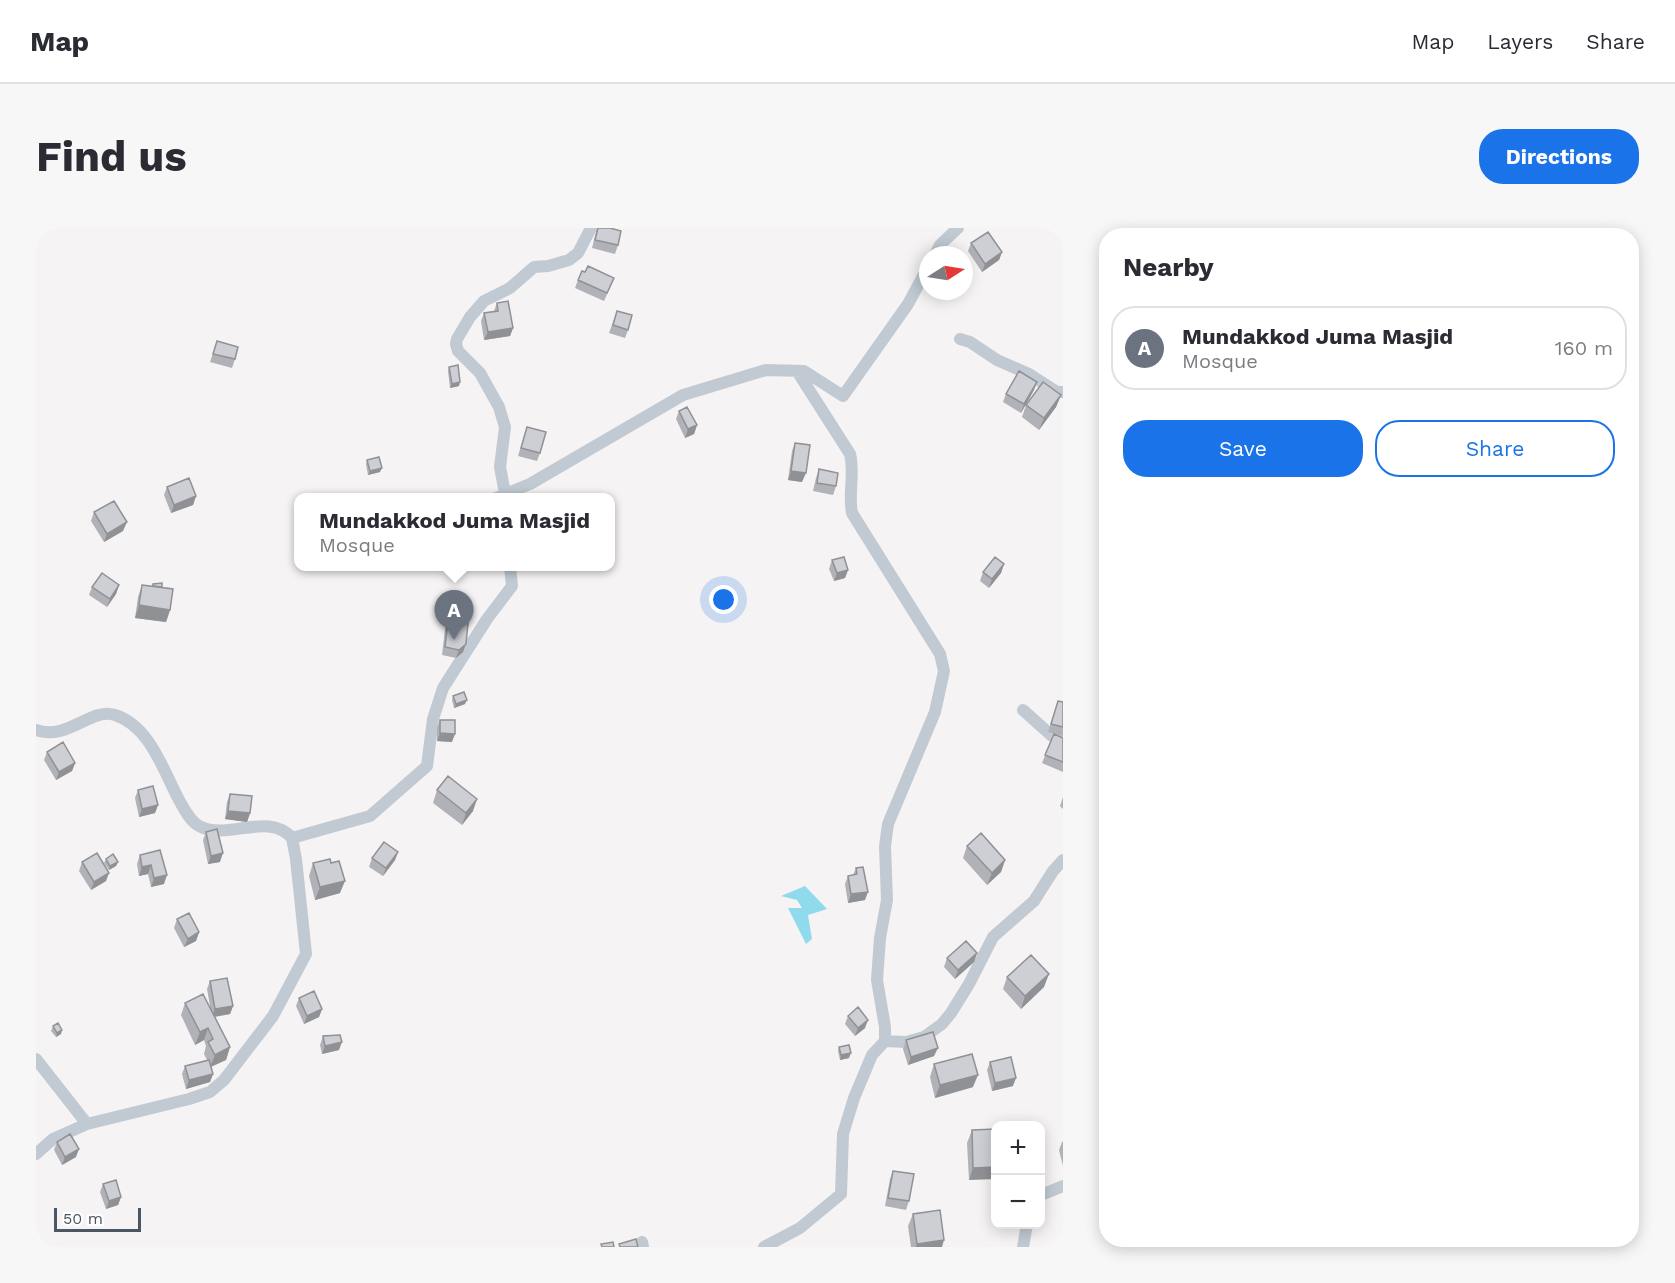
<!DOCTYPE html>
<meta charset="utf-8">
<style>
:root{--surface:#fff;--page:#f7f7f7;--text:#2b2b33;--muted:#7c7c81;--line:#e1e1e2;--accent:#1a73e8}
body{margin:0;font-family:"Work Sans",sans-serif;background:var(--page);color:var(--text)}
.controls{position:absolute;right:18px;bottom:18px;display:grid;overflow:hidden;border-radius:12px;box-shadow:0 3px 15px #0003}
.controls button{width:54px;height:54px;display:grid;place-items:center;padding:0;border:0;border-bottom:2px solid var(--line);background:var(--surface);color:var(--text);font:30px sans-serif}
.compass{position:absolute;left:883px;top:18px;width:54px;height:54px;border-radius:50%;background:var(--surface);box-shadow:0 3px 15px #0003;rotate:78deg}
.scale{position:absolute;left:18px;bottom:15px;width:87px;box-sizing:border-box;padding-left:6px;border:3px solid #4a5661;border-top:0;font-size:16px;line-height:21px;white-space:nowrap;color:#4a5661;-webkit-text-stroke:4px #fff;paint-order:stroke}
.you{position:absolute;left:688px;top:372px;width:21px;height:21px;margin:-15px;border:4px solid #fff;border-radius:50%;background:#1a73e8;box-shadow:0 0 0 9px #1a73e833}
.badge{display:grid;place-items:center;width:39px;height:39px;border-radius:50%;background:var(--accent);color:#fff;font-size:20px;font-weight:700}
.pin{position:absolute;translate:-50% -50px;filter:drop-shadow(0 2px 3px #0008)}
.pin::after{content:'';position:absolute;top:32px;width:21px;height:18px;background:inherit;clip-path:polygon(0 0,100% 0,50% 100%)}
.popup{position:absolute;left:258px;top:265px;width:321px;height:78px;box-sizing:border-box;display:grid;place-content:center;border-radius:12px;background:var(--surface);filter:drop-shadow(0 2px 4px #0005);font-size:20px;white-space:nowrap;color:var(--muted)}
.popup b{font-size:22px;color:var(--text)}
.popup::after{content:'';position:absolute;left:50%;top:100%;margin-left:-12px;border:12px solid transparent;border-top-color:var(--surface)}
.list{margin:0;padding:0;list-style:none}
h2{display:flex;justify-content:space-between;align-items:center;height:78px;margin:0;padding:0 24px;font-size:26px}
h2 small{font-size:20px;font-weight:400;color:var(--muted)}
.list li{display:grid;grid-template-columns:39px 1fr auto;gap:18px;align-items:center;box-sizing:border-box;height:84px;margin:0 12px 12px;padding:0 12px;border:2px solid var(--line);border-radius:24px}
.list b{display:block;font-size:22px;white-space:nowrap}
.list p{margin:0;font-size:20px;white-space:nowrap;color:var(--muted)}
.list em{font-size:20px;font-style:normal;color:var(--muted)}
.actions{display:flex;gap:12px;padding:18px 24px}
.actions a{flex:1;padding:14px 0;border:2px solid var(--accent);border-radius:24px;text-align:center;font-size:21px;color:var(--accent)}
.actions .main{background:var(--accent);color:#fff}
.map{position:relative;flex:none;width:1027px;height:1019px;overflow:hidden;border-radius:24px}
header{display:flex;align-items:center;gap:36px;box-sizing:border-box;height:84px;padding:0 30px;background:var(--surface);border-bottom:2px solid var(--line)}
header strong{font-size:28px}
nav{display:flex;gap:33px;margin-inline-start:auto;font-size:21px}
.intro{display:flex;align-items:center;justify-content:space-between;box-sizing:border-box;height:144px;padding:0 36px}
h1{margin:0;font-size:42px}
.button{padding:15px 27px;border-radius:24px;background:var(--accent);color:#fff;font-size:21px;font-weight:700}
main{display:flex;gap:36px;padding:0 36px}
aside{flex:1;background:var(--surface);border-radius:24px;box-shadow:0 3px 15px #0003}
.map>svg:first-child{display:block}
.water{fill:#90daee}
.lines{fill:none;stroke-linecap:round;stroke-linejoin:round}
.minor{stroke:#c1cad2;stroke-width:12}
.wall{fill:#b0b2b7}
.shaded-wall{fill:#909195}
.building{fill:#cdcfd5;stroke:#909195;stroke-width:1.5}
</style>
<header>
<strong>Map</strong>
<nav><a>Map</a><a>Layers</a><a>Share</a></nav>
</header>
<div class="intro"><h1>Find us</h1><a class="button">Directions</a></div>
<main>
<div class="map">
<svg width="1027" height="1019" viewBox="0 0 1027 1019">
<rect width="100%" height="100%" fill="#f5f3f3"/>
<path class="water" d="M769 658 791 681 772 687 776 711 770 716 752 680H766L761 672 745 668Z"/>
<g class="lines">
<path class="minor" d="M899 27 904 17 922 0
M924 111 934 114 961 132 993 146 1021 164H1027
M761 143 814 226C819 246 812 265 816 285L904 426 908 443 899 484 852 596 849 618 851 672 844 710 841 752 849 799V813
M469 265 464 239 469 199 463 179 444 145 422 123 420 116 421 111 434 89 448 73 474 60 498 39 512 38 533 32 542 25 555 0
M460 270 494 256 647 167 730 142 768 143 807 168 872 76 892 39
M987 482 1016 508 1027 511
M0 502C32 513 55 479 79 487 114 498 127 542 143 572 148 581 154 593 163 598 190 613 233 583 256 610
M0 831 51 896
M0 926 17 911 51 896 153 871 174 864 188 852 237 788 270 726 260 631 256 610 334 588 391 538 397 491 407 460 451 391 476 358 474 338
M1005 967 1027 958
M606 1014 607 1019
M728 1019 764 1000 805 966 807 906 818 870 836 827 849 813 870 814 888 809 906 796 915 785 933 756 957 709 998 673 1017 643 1027 632
M987 1019 991 996"/>
</g>
<path class="wall" d="M561 0 582 17 579 26 556 20Z
M935 15 966 24 963 32 946 44 932 23Z
M549 44 578 50 568 73 539 60 542 52Z
M461 75 477 100 474 108 448 112 445 93 448 85 458 83Z
M581 83 592 102 589 110 573 105Z
M181 113 199 131 196 140 174 134Z
M413 139 423 158 414 160 412 143Z
M998 162 985 185 967 174 970 166Z
M1025 167 1020 179 1003 202 986 189 990 177Z
M643 183 661 197 658 206 649 210 640 191Z
M491 199 504 225 501 233 482 228Z
M759 215 766 254 752 252 756 223Z
M331 232 344 244 332 247 330 236Z
M783 241 800 258 797 267 777 263 780 250Z
M131 259 160 268 157 277 135 285 128 267Z
M58 284 87 303 68 314 55 293Z
M796 332 812 342 809 350 798 353 793 341Z
M968 336 965 345 953 360 944 353 947 344Z
M117 356 126 359 134 382 130 394 99 390 102 369 106 357 116 358Z
M83 357 80 366 71 379 53 367 56 359Z
M416 375 431 393 427 424 420 430 406 427 409 401Z
M417 468 429 476 418 480 416 472Z
M1022 473 1027 474V508L1012 504Z
M404 492 416 514 401 513V500Z
M1018 506 1027 510V544L1006 535Z
M11 524 39 535 36 543 20 552 8 532Z
M102 562 122 577 119 585 103 589 99 570Z
M401 562 437 583 426 597 397 575Z
M194 566 214 585 211 594 189 591 191 574Z
M1027 569V581L1024 578Z
M170 604 184 634 172 636 167 612Z
M931 618 969 632 965 644 951 657 927 630Z
M124 622 128 656 115 659 112 646 103 648 101 636 104 627Z
M362 624 359 632 347 648 333 639 336 630Z
M70 631 82 634 80 638 73 642 68 635Z
M46 634 70 653 55 662 43 643Z
M277 635H295L304 665 279 672 273 648Z
M820 640 829 672 812 675 809 656 812 648 817 647Z
M141 691 163 704 160 713 148 719 138 700Z
M941 725 938 734 919 751 908 739 911 730Z
M971 749 1008 759 985 781 967 761Z
M174 753 197 778 194 786 179 789 194 819 190 832 175 839 177 846 174 854 150 861 146 846 149 838 171 832 168 826 170 818 168 812 159 817 145 787 149 775 174 778 171 761Z
M263 770 286 781 283 789 268 796 260 778Z
M812 788 829 800 819 808 809 796Z
M17 798 25 806 20 809 15 803Z
M287 808 303 822 286 826 284 817Z
M870 812 898 828 872 837 867 821Z
M803 819 813 830 804 832 802 823Z
M954 834 977 858 956 863 951 842Z
M898 836 937 859 899 870 894 849Z
M960 901 933 952 931 915 936 902Z
M1027 913V938L1023 922 1026 914Z
M21 914 40 929 26 937 18 922Z
M857 943 873 973 870 982 849 978 854 951Z
M67 956 85 969 82 977 70 981 64 964Z
M877 986 906 1019H875L872 998Z"/>
<path class="shaded-wall" d="M966 24 963 32 946 44 949 36Z
M477 100 474 108 448 112 452 104Z
M424 154 423 158 414 160 416 156Z
M1001 154 998 162 985 185 988 176Z
M1025 167 1020 179 1003 202 1008 190Z
M661 197 658 206 649 210 652 201Z
M346 240 344 244 332 247 334 243Z
M755 243 770 245 766 254 752 252Z
M160 268 157 277 135 285 138 277Z
M91 294 87 303 68 314 71 306Z
M968 336 965 345 953 360 956 351Z
M812 342 809 350 798 353 801 345Z
M83 357 80 366 71 379 74 371Z
M103 377 134 382 130 394 99 390Z
M430 416 427 424 420 430 423 422Z
M431 472 429 476 418 480 420 476Z
M404 505 419 506 416 514 401 513Z
M39 535 36 543 20 552 23 544Z
M441 571 437 583 426 597 430 585Z
M122 577 119 585 103 589 106 581Z
M192 583 214 585 211 594 189 591Z
M362 624 359 632 347 648 350 640Z
M187 625 184 634 172 636 175 628Z
M969 632 965 644 951 657 956 645Z
M82 634 80 638 73 642 74 638Z
M115 637 112 646 103 648 106 639Z
M73 645 70 653 55 662 58 654Z
M131 647 128 656 115 659 118 650Z
M309 653 304 665 279 672 284 659Z
M832 664 829 672 812 675 815 666Z
M163 704 160 713 148 719 152 711Z
M941 725 938 734 919 751 922 742Z
M1013 746 1008 759 985 781 989 768Z
M197 778 194 786 176 789 179 781Z
M286 781 283 789 268 796 271 788Z
M832 792 829 800 819 808 822 800Z
M172 800 168 812 159 817 164 804Z
M26 802 25 806 20 809 21 805Z
M306 814 303 822 286 826 289 818Z
M194 819 190 832 174 839 179 827Z
M902 820 898 828 872 837 875 829Z
M815 825 813 830 804 832 805 827Z
M177 846 174 854 150 861 153 852Z
M942 847 937 859 899 870 904 857Z
M980 850 977 858 956 863 959 855Z
M43 921 40 929 26 937 29 929Z
M960 939V951L933 952 937 940Z
M85 969 82 977 70 981 73 973Z
M908 1012 906 1019H880L881 1016Z"/>
<path class="building" d="M562 0H574L585 3 582 17 559 12Z
M952 4 966 24 949 36 935 15Z
M552 38 578 50 571 65 542 52 546 43 549 44Z
M472 73 477 100 452 104 448 85 462 83 461 75Z
M581 83 596 87 592 102 577 97Z
M181 113 202 119 199 131 177 126Z
M422 137 424 154 416 156 413 139Z
M983 143 1001 154 988 176 970 166Z
M1007 154 1025 167 1008 190 990 177Z
M651 179 661 197 652 201 643 183Z
M491 199 510 204 504 225 485 220Z
M759 215 774 217 770 245 755 243Z
M343 229 346 240 334 243 331 232Z
M783 241 802 245 800 258 781 255Z
M153 250 160 268 138 277 131 259Z
M78 273 91 294 71 306 58 284Z
M808 329 812 342 801 345 796 332Z
M959 329 968 336 956 351 947 344Z
M66 345 83 357 74 371 56 359Z
M126 355V359L117 358V356Z
M106 357 137 361 134 382 103 377Z
M416 375 433 377 431 393 414 391Z
M412 393 432 395 430 416 423 422 409 419Z
M428 464 431 472 420 476 417 468Z
M1022 473 1027 474V499L1015 496Z
M404 492H419V506L404 505Z
M1018 506 1027 510V534L1009 527Z
M27 514 39 535 23 544 11 524Z
M412 548 441 571 430 585 401 562Z
M117 558 122 577 106 581 102 562Z
M194 566 216 568 214 585 192 583Z
M181 601 187 625 175 628 170 604Z
M945 605 969 632 956 645 931 618Z
M348 614 362 624 350 640 336 630Z
M124 622 131 647 118 650 115 637 106 639 104 627Z
M61 625 73 645 58 654 46 634Z
M77 626 82 634 74 638 70 631Z
M294 631 295 635 303 633 309 653 284 659 277 635Z
M827 639 832 664 815 666 812 648 821 646 820 640Z
M153 685 163 704 152 711 141 691Z
M930 713 941 725 922 742 911 730Z
M995 727 1013 746 989 768 971 749Z
M191 750 197 778 179 781 174 753Z
M278 763 286 781 271 788 263 770Z
M167 766 194 819 179 827 172 814 177 811 172 800 164 804 149 775Z
M822 779 832 792 822 800 812 788Z
M22 795 26 802 21 805 17 798Z
M897 804 902 820 875 829 870 812Z
M304 807 306 814 289 818 287 808Z
M813 817 815 825 805 827 803 819Z
M936 826 942 847 904 857 898 836Z
M975 829 980 850 959 855 954 834Z
M173 832 177 846 153 852 149 838Z
M960 901V939L937 940 936 902Z
M34 906 43 921 29 929 21 914Z
M857 943 878 946 873 973 852 970Z
M80 952 85 969 73 973 67 956Z
M904 982 908 1012 881 1016 877 986Z
M600 1011 602 1019H584L583 1016Z
M577 1014 578 1019H566L565 1016Z"/>
</svg>
<div class="controls">
<button>+</button>
<button>−</button>
</div>
<svg class="compass" viewBox="-18 -18 36 36"><path d="M0-13l5 13h-10z" fill="#e53935"/><path d="M0 13l5-13h-10z" fill="#7c7c81"/></svg>
<div class="scale">50 m</div>
<div class="you"></div>
<div class="pin badge" style="left:418px;top:412px;background:#6b7280">A</div>
<div class="popup"><b>Mundakkod Juma Masjid</b>Mosque</div>
</div>
<aside>
<h2>Nearby<small></small></h2>
<ul class="list">
<li><span class="badge" style="background:#6b7280">A</span><div><b>Mundakkod Juma Masjid</b><p>Mosque</p></div><em>160 m</em></li>
</ul>
<div class="actions"><a class="main">Save</a><a>Share</a></div>
</aside>
</main>
